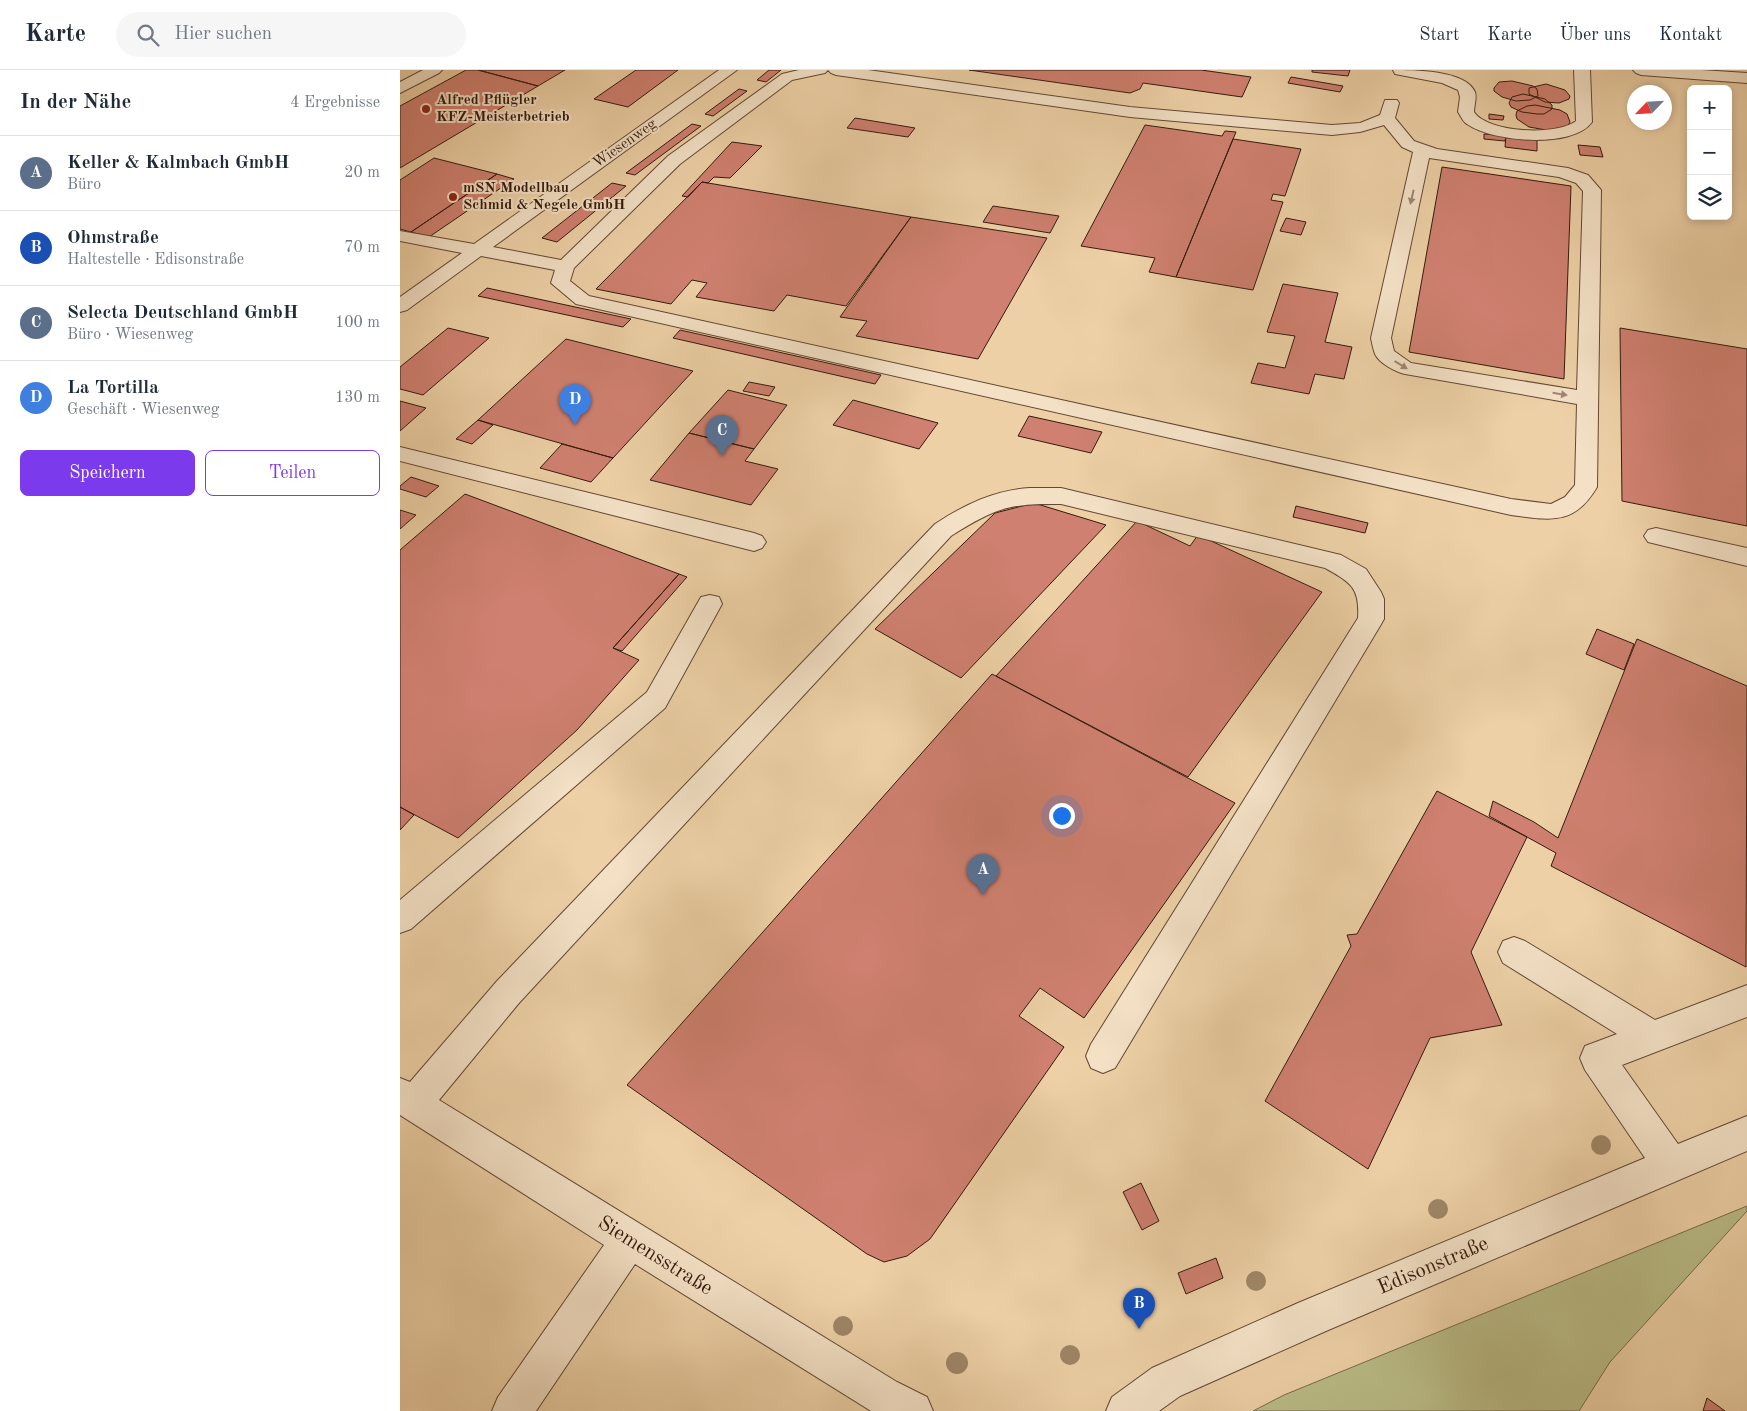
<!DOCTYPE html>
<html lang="de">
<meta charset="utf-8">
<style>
:root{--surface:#fff;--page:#f6f6f7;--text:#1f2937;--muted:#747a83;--line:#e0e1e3;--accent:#7c3aed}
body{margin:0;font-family:"Old Standard TT",serif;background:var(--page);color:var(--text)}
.controls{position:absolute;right:15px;top:15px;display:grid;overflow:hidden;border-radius:8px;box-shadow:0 2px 8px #0003}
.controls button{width:45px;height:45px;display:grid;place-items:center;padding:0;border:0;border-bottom:1px solid var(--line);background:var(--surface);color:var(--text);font:25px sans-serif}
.compass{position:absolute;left:1227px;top:15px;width:45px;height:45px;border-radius:50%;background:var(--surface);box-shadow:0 2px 8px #0003;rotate:245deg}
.you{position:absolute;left:661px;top:745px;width:18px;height:18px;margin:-12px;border:4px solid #fff;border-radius:50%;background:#1a73e8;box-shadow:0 0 0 8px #1a73e833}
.badge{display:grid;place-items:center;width:32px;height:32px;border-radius:50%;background:var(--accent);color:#fff;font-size:16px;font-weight:700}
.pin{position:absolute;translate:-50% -41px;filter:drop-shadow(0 1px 2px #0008)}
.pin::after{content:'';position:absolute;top:26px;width:18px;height:15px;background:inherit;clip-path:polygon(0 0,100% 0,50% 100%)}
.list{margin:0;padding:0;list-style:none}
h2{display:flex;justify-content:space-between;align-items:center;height:65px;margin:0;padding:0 20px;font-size:21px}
h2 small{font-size:16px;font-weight:400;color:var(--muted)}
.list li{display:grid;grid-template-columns:32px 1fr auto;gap:15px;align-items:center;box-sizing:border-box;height:75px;padding:0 20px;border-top:1px solid var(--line)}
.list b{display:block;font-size:19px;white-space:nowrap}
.list p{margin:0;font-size:16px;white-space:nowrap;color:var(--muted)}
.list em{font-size:16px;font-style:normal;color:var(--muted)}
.actions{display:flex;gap:10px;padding:15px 20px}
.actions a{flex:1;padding:11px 0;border:1px solid var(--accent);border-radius:8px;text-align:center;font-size:18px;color:var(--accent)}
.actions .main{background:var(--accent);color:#fff}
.icon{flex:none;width:28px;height:28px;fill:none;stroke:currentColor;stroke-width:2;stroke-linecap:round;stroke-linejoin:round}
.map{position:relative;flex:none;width:1347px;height:1341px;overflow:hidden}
header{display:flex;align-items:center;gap:30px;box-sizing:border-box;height:70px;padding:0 25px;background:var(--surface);border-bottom:1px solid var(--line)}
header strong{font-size:24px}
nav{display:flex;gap:28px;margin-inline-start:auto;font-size:18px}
.search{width:350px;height:45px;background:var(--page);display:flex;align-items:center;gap:12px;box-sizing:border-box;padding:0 18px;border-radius:28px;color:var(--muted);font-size:19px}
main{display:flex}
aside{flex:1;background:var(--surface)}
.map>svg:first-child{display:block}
.green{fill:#b9bb86;stroke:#776a4a}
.building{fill:#cf8070;stroke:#351a0d}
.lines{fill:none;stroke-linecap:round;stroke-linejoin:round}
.minor-casing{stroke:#634833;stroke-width:2}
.minor{fill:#f3e0c5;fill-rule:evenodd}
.tree{fill:#9e8666}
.oneway{fill:#9e8772}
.poi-dot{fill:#8f2418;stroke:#f3e0c5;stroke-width:2}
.labels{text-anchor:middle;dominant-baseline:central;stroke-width:4;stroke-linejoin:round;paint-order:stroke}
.far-poi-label{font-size:15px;font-weight:bold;fill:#351a0d;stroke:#f3e0c5;text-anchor:start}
.far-street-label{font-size:15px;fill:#351a0d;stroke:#f3e0c5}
.near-street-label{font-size:21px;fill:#351a0d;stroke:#f3e0c5}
</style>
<header>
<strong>Karte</strong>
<div class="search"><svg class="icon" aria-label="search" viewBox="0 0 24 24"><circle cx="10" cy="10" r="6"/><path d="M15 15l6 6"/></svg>Hier suchen</div>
<nav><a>Start</a><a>Karte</a><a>Über uns</a><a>Kontakt</a></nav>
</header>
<main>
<aside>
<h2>In der Nähe<small>4 Ergebnisse</small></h2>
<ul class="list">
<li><span class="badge" style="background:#5c6f8a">A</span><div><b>Keller &amp; Kalmbach GmbH</b><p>Büro</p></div><em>20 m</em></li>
<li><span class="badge" style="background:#1a4fb4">B</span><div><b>Ohmstraße</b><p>Haltestelle · Edisonstraße</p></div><em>70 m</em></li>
<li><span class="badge" style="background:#5c6f8a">C</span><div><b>Selecta Deutschland GmbH</b><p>Büro · Wiesenweg</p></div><em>100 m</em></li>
<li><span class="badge" style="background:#3f7fe0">D</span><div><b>La Tortilla</b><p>Geschäft · Wiesenweg</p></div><em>130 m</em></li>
</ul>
<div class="actions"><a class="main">Speichern</a><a>Teilen</a></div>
</aside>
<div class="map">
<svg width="1347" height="1341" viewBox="0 0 1347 1341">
<rect width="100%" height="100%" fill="#edd0a6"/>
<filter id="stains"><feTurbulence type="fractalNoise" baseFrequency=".004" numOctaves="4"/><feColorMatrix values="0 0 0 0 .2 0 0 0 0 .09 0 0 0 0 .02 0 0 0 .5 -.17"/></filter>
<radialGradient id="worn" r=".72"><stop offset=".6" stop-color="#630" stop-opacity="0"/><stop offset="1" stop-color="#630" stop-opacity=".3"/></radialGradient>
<path class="green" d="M1347 1136V1141L1210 1292 1179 1341H853L884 1325Z"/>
<path class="building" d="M66 0H78L138 16 0 98V36Z
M78 0H165L138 16Z
M236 0H278L228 37 194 29Z
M369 0H381L366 12 357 10Z
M569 0H801L851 7 842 27 743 13 740 19 730 23Z
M912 0H950L948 6 912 2Z
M891 7 943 16 940 22 888 13Z
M1112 11 1133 16 1137 19 1138 26 1130 30 1116 31 1102 27 1094 21V18L1099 12Z
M1146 14 1165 20 1170 26 1169 29 1159 33 1145 32 1129 24V18Z
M339 19 347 21 313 46 305 44Z
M1123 24 1145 29 1152 35V39L1144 44H1137L1122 42 1111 37 1109 33 1112 27Z
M1135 35 1160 40 1167 44 1170 52 1168 56 1156 60H1146L1129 57 1117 49 1116 45 1117 41 1127 36Z
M1089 44 1104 46 1103 50 1089 49Z
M455 48 515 58 508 67 447 58Z
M292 54 301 56 235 105 226 103Z
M745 55 822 66 825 61 836 62 776 207 749 202 755 188 681 176Z
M1084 64 1106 66 1105 71 1084 69Z
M1106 66 1137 70V81L1105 77Z
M833 69 901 79 885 126 873 124 871 130 883 132 853 220 776 207Z
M332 72 362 76 330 108 314 107 308 113 302 112 288 127 282 126Z
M1178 75 1200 77 1203 87 1180 85Z
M34 88 97 104 11 162 0 159V110Z
M1042 97 1171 116 1164 309 1009 282Z
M97 104 114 109 29 167 11 162Z
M302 112 511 147 446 236 387 225 374 241 296 227 307 213 292 210 271 234 196 219Z
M212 113 226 116 157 172 142 168Z
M593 136 659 146 650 163 583 152Z
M511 147 647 168 578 289 456 266 467 251 440 247Z
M886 148 906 152 901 165 880 161Z
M883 214 938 223 925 272 952 277 944 309 915 304 909 324 851 313 858 293 885 298 895 266 867 262Z
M87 218 231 249 223 257 78 226Z
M48 258 89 268 23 325 0 319V297Z
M1220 258 1347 279V456L1222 431Z
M280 260 481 305 475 314 273 268Z
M166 269 293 301 213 388 78 350Z
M349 312 375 317 369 326 343 321Z
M328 320 387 335 354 379 289 363Z
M453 330 538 353 519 379 433 355Z
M0 331 26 338 0 361Z
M629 346 702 362 691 383 618 366Z
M78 350 93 355 72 374 56 369Z
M289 363 354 379 345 391 378 399 351 435 250 410Z
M162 374 213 388 191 412 140 398Z
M11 407 39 416 26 427 0 419V416Z
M65 424 279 504 213 578 239 590 177 660 58 768 0 737V480Z
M634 433 706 455 561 608 475 559 595 443Z
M896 436 968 453 965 463 893 447Z
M0 440 16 445 0 459Z
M737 451 790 476 798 465 922 522 788 707 596 606Z
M279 504 287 507 222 581 213 578Z
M1197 559 1234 574 1224 600 1186 584Z
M1237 569 1347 616 1346 897 1151 796 1156 783 1089 746 1093 731 1134 752 1158 768Z
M592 604 835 733 684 948 640 918 619 946 664 977 530 1169 507 1186 484 1192 467 1184 227 1015Z
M1037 721 1127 767 1071 882 1102 955 1030 968 968 1099 865 1031 951 876 947 865 957 864Z
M0 737 14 745 0 760Z
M741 1113 759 1151 742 1160 723 1122Z
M816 1188 823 1208 786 1224 778 1203Z
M1307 1328 1325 1341H1303Z"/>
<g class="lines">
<g class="minor-casing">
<path id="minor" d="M23 0H42L39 3 0 23V12Z
M319 0H337L93 177 161 190 268 86 382 4 399 0H428L425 3 392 10 280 94 174 198 170 211 189 226 1111 429 1151 434 1165 427 1175 415 1177 334 1005 304C996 302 979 293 975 284 973 279 972 273 971 268L1013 82 1002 77 984 55 960 62 932 65 730 47 436 5 431 3 428 0H468L730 37 932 55 960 53 980 45 985 30H997L999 33 995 48 1014 71 1037 79 1168 98 1188 105 1201 120 1197 417C1174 456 1151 450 1111 445L176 234 151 213 155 200 81 186 7 240 0 242V227L62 183 0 171V161L74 174ZM1029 88 1159 107 1176 113 1183 121 1177 320 1011 293 994 281 991 268Z
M993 0C1013 0 1066 0 1075 22 1077 28 1074 36 1074 42 1088 63 1157 66 1176 51L1174 0H1190L1192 52C1173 79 1092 72 1067 54 1063 52 1061 46 1058 42L1060 27 1058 20 1042 13 995 4Z
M1233 0H1301L1347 3V13L1241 5 1236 3Z
M0 377 354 463 362 466 366 472 362 478 354 481 0 391Z
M630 418H661L941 485 966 499 981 522 984 529V549L980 556 715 998 703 1003 691 998 686 986 691 974 958 548C960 517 950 512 925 498L661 434C610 433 595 438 551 466L119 933 39 1030 497 1312 527 1327 533 1341H471L235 1194 136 1341H92L98 1327 204 1175 0 1045V1008L10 1012 97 911 535 454C564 435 594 420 630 418Z
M1256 458 1347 478V496L1248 472 1244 466 1248 460Z
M310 525 319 527 322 534 265 638 11 859 0 863V830L247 622 301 527Z
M1114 867 1125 871 1255 950 1347 915V947L1222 995 1278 1074 1347 1046V1081L926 1261 780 1326 759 1341H706L712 1327 752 1298 898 1233 1245 1088 1185 1000 1180 988 1185 976 1217 964 1103 893 1098 882 1103 871Z"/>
</g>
<use href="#minor" class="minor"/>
</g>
<g class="tree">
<circle cx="1201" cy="1075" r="10"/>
<circle cx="1038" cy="1139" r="10"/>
<circle cx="856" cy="1211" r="10"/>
<circle cx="443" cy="1256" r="10"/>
<circle cx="670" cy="1285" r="10"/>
<circle cx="557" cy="1293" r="11"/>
</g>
<defs><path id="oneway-solid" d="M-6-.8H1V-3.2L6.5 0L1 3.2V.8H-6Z" transform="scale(1.25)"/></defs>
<g class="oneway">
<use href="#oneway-solid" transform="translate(1012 127) rotate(103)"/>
<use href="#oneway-solid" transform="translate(1001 295) rotate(31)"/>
<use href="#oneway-solid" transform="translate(1160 324) rotate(9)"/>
</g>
<g class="poi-dot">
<circle cx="26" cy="39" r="5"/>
<circle cx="53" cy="127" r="5"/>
</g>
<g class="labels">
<g class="far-poi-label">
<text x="36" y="30">Alfred Pflügler<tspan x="36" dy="17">KFZ-Meisterbetrieb</tspan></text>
<text x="63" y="118">mSN Modellbau<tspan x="63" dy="17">Schmid &amp; Negele GmbH</tspan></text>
</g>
<g class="far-street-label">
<text transform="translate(225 74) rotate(-35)">Wiesenweg</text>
</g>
<g class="near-street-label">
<text transform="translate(255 1186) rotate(32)">Siemensstraße</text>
<text transform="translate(1033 1196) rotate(-23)">Edisonstraße</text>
</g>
</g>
<rect width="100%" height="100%" filter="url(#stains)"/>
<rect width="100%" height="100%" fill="url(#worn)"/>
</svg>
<div class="controls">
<button>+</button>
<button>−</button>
<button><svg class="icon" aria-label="layers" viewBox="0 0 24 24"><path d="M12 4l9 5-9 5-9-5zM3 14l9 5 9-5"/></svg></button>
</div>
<svg class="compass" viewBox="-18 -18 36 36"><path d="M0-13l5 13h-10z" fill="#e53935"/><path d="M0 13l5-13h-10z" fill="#747a83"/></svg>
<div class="you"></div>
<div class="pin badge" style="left:583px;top:825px;background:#5c6f8a">A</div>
<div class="pin badge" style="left:739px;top:1259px;background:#1a4fb4">B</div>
<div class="pin badge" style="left:322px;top:386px;background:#5c6f8a">C</div>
<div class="pin badge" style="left:175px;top:355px;background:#3f7fe0">D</div>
</div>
</main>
